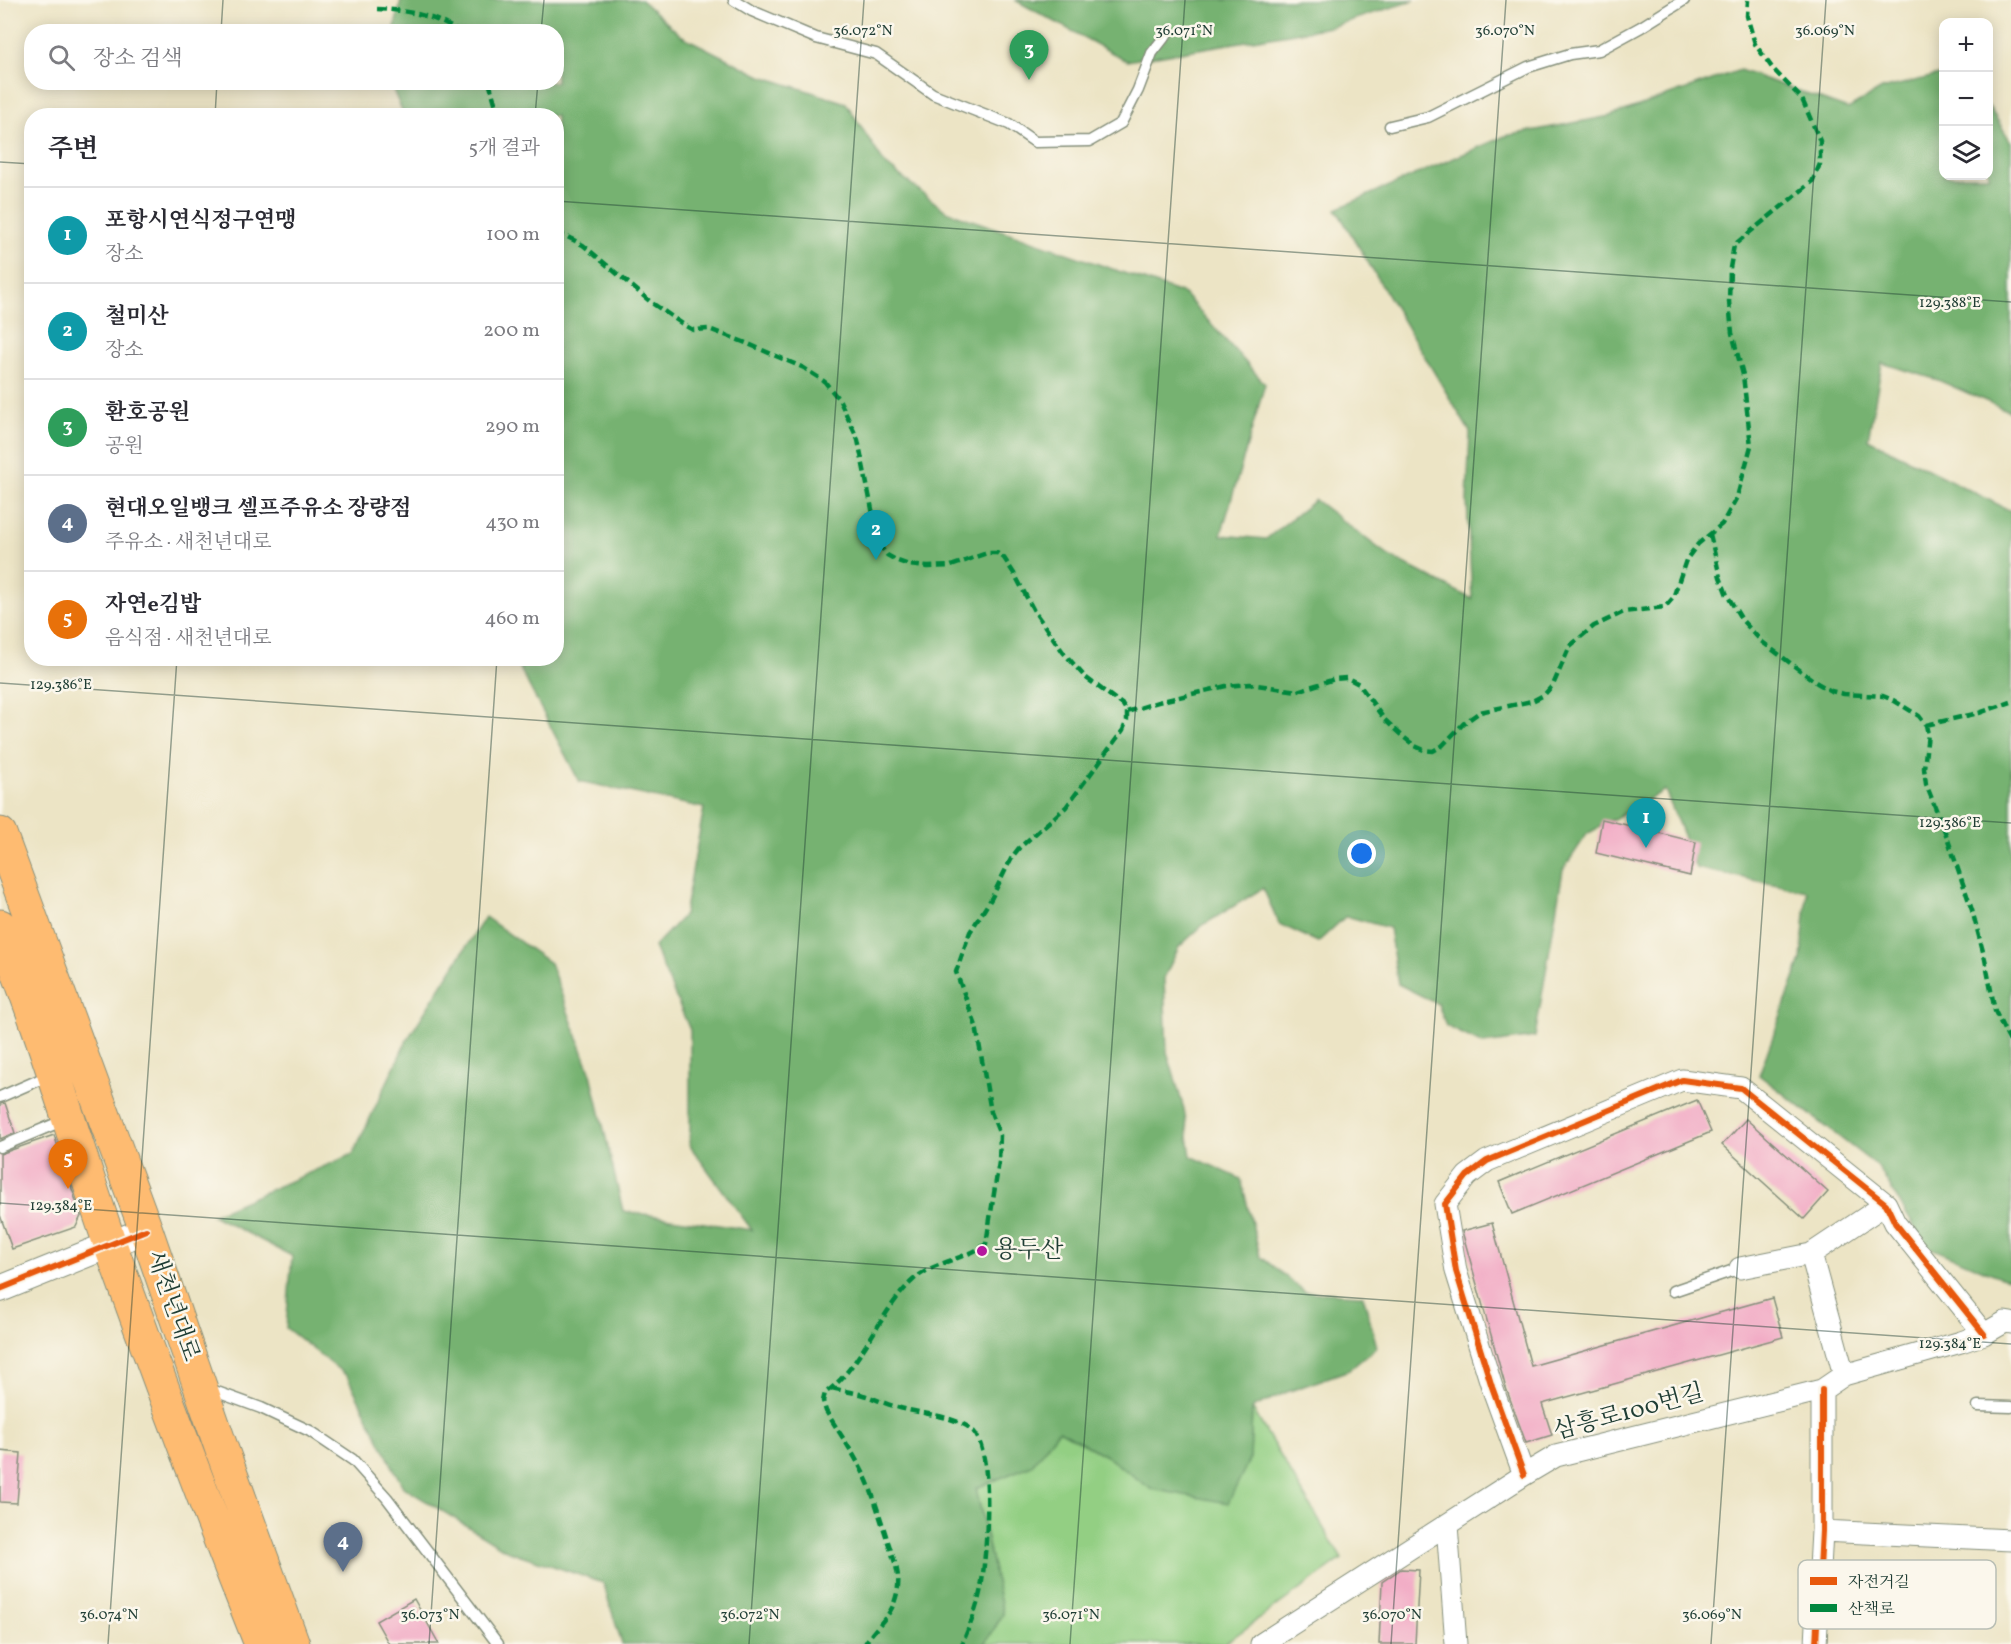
<!DOCTYPE html>
<html lang="ko">
<meta charset="utf-8">
<style>
:root{--surface:#fff;--page:#f7f7f7;--text:#2b2b33;--muted:#7c7c81;--line:#e1e1e2;--accent:#b5179e}
body{margin:0;font-family:Vollkorn,"Noto Serif KR",serif;background:var(--page);color:var(--text)}
.controls{position:absolute;right:18px;top:18px;display:grid;overflow:hidden;border-radius:12px;box-shadow:0 3px 15px #0003}
.controls button{width:54px;height:54px;display:grid;place-items:center;padding:0;border:0;border-bottom:2px solid var(--line);background:var(--surface);color:var(--text);font:30px sans-serif}
.you{position:absolute;left:1362px;top:854px;width:21px;height:21px;margin:-15px;border:4px solid #fff;border-radius:50%;background:#1a73e8;box-shadow:0 0 0 9px #1a73e833}
.badge{display:grid;place-items:center;width:39px;height:39px;border-radius:50%;background:var(--accent);color:#fff;font-size:20px;font-weight:700}
.pin{position:absolute;translate:-50% -50px;filter:drop-shadow(0 2px 3px #0008)}
.pin::after{content:'';position:absolute;top:32px;width:21px;height:18px;background:inherit;clip-path:polygon(0 0,100% 0,50% 100%)}
.list{margin:0;padding:0;list-style:none}
h2{display:flex;justify-content:space-between;align-items:center;height:78px;margin:0;padding:0 24px;font-size:26px}
h2 small{font-size:20px;font-weight:400;color:var(--muted)}
.list li{display:grid;grid-template-columns:39px 1fr auto;gap:18px;align-items:center;box-sizing:border-box;height:96px;padding:0 24px;border-top:2px solid var(--line)}
.list b{display:block;font-size:22px;white-space:nowrap}
.list p{margin:0;font-size:20px;white-space:nowrap;color:var(--muted)}
.list em{font-size:20px;font-style:normal;color:var(--muted)}
.icon{flex:none;width:33px;height:33px;fill:none;stroke:currentColor;stroke-width:2;stroke-linecap:round;stroke-linejoin:round}
.map{position:relative;flex:none;width:2011px;height:1644px;overflow:hidden}
.search{position:absolute;background:var(--surface);box-shadow:0 3px 15px #0003;left:24px;top:24px;width:540px;height:66px;display:flex;align-items:center;gap:15px;box-sizing:border-box;padding:0 21px;border-radius:24px;color:var(--muted);font-size:22px}
.panel{position:absolute;background:var(--surface);box-shadow:0 3px 15px #0003;left:24px;top:108px;width:540px;height:558px;border-radius:24px}
.map>svg:first-child{display:block}
.green{fill:#93cf83;stroke:#59865c;stroke-width:1.5}
.forest{fill:#76b271;stroke:#4a7852;stroke-width:1.5}
.building{fill:#f2adc6}
.lines{fill:none;stroke-linecap:round;stroke-linejoin:round}
.service-casing{stroke:#86907c;stroke-width:13}
.minor-casing{stroke:#86907c;stroke-width:23}
.tertiary-casing{stroke:#86907c;stroke-width:28}
.primary-casing{stroke:#86907c;stroke-width:35}
.service{stroke:#fff;stroke-width:10}
.minor{stroke:#fff;stroke-width:21}
.tertiary{stroke:#fff;stroke-width:26}
.primary{stroke:#febb71;stroke-width:33}
.quiet{stroke:#00873e;stroke-width:4.5;stroke-dasharray:9 4.5;stroke-linecap:butt}
.cycleway-casing{stroke:#fbf7ec;stroke-width:10}
.cycleway{stroke:#e8590c;stroke-width:6}
.ticks{fill:none;stroke:#1f3d34;stroke-width:1.5;stroke-opacity:0.45}
.poi-dot{fill:#b5179e;stroke:#fbf7ec;stroke-width:2}
.labels{text-anchor:middle;dominant-baseline:central;stroke-width:5;stroke-linejoin:round;paint-order:stroke}
.poi-label{font-size:24px;fill:#1f3d34;stroke:#fbf7ec;text-anchor:start}
.street-label{font-size:24px;fill:#1f3d34;stroke:#fbf7ec}
.key{fill:#fbf7ec;stroke:#b9bfb5;stroke-width:1.5}
.key-label{font-size:16px;fill:#1f3d34}
.ticks-label{font-size:15px;text-anchor:middle;fill:#1f3d34;stroke:#fbf7ec;stroke-width:5;stroke-linejoin:round;paint-order:stroke}
</style>
<div class="map">
<svg width="2011" height="1644" viewBox="0 0 2011 1644">
<rect width="100%" height="100%" fill="#fbf7ec"/>
<filter id="ink" filterUnits="userSpaceOnUse"><feTurbulence type="fractalNoise" baseFrequency=".0167" numOctaves="2"/><feDisplacementMap in="SourceGraphic" scale="12" xChannelSelector="R" yChannelSelector="G"/><feConvolveMatrix kernelMatrix="1 2 1 2 8 2 1 2 1" color-interpolation-filters="sRGB"/></filter>
<filter id="wash" filterUnits="userSpaceOnUse"><feTurbulence type="fractalNoise" baseFrequency=".008" numOctaves="4" result="noise"/><feDisplacementMap in="SourceGraphic" scale="24" xChannelSelector="R" yChannelSelector="G"/><feGaussianBlur stdDeviation="1.35" result="paint"/><feColorMatrix in="noise" values="0 0 0 0 0 0 0 0 0 0 0 0 0 0 0 0 0 1.4 0 .05"/><feComposite in="paint" operator="in"/></filter>
<g filter="url(#wash)">
<rect width="100%" height="100%" fill="#ece4c5"/>
<path class="green" d="M1252 1408 1342 1559 1224 1644H985L1003 1614 976 1488 1032 1465 1059 1430 1106 1456 1250 1458Z"/>
<path class="forest" d="M401 0H641L682 36 761 76 846 103 884 163 946 211 1184 294 1265 384 1221 535 1266 539 1315 500 1389 556 1472 599 1467 500 1470 432 1336 209 1505 136 1610 116 1740 70 1848 109 1882 89 1943 74 1944 176H1988L1989 107 2011 142V412L1938 380 1882 363 1868 439 2011 511V1279L2003 1278 1926 1246 1878 1167 1759 1075 1801 960 1807 891 1696 868 1665 790 1587 834 1563 870 1535 1037 1483 1044 1446 1026 1438 1004 1398 984 1389 928 1346 916 1318 942 1279 924 1263 888 1203 925 1179 947 1164 978 1167 1052 1184 1109 1191 1156 1241 1179 1260 1256 1305 1292 1363 1295 1377 1347 1349 1370 1287 1392 1252 1408 1250 1458 1228 1503 1151 1489 1106 1456 1059 1430 1032 1465 976 1488 1003 1614 985 1644H622L603 1583 506 1550 403 1487 347 1376 286 1328 292 1256 212 1215 353 1154 407 1040 485 917 550 963 591 1074 623 1211 752 1230 690 1146V1030L654 947 684 915 704 808 579 781 515 659 556 658V116L404 115 390 83 556 82V32L394 31Z
M1015 0H1415L1330 27 1127 61Z"/>
<g id="blocks">
<path class="building" d="M1602 819 1696 842 1690 876 1596 853Z
M1697 1100 1711 1132 1512 1214 1499 1182Z
M5 1103 15 1133 0 1139V1104Z
M1746 1119 1828 1192 1804 1219 1722 1145Z
M54 1135 81 1216 76 1227 12 1249 0 1215V1154Z
M1492 1223 1531 1366 1772 1298 1783 1337 1542 1404 1552 1435 1526 1443 1505 1385 1462 1231Z
M0 1451 21 1453 17 1503 0 1502Z
M1401 1569 1419 1570 1415 1644H1379L1382 1582Z
M414 1599 439 1644H389L376 1621Z"/>
</g>
</g>
<g filter="url(#ink)">
<use href="#blocks" fill-opacity="0" stroke="#86907c" stroke-width="1.5"/>
<g class="lines">
<g class="service-casing">
<path id="service" d="M734 0 752 11 816 38 876 54 933 94 1009 124 1035 142 1090 141 1121 123 1138 90 1152 53 1166 35
M1390 126 1428 117 1528 67 1570 54 1599 50 1641 27 1684 0
M0 1097 39 1080 47 1072
M0 1147 55 1124 67 1122
M1673 1291 1740 1268
M206 1388 261 1408 310 1431 353 1460 387 1498 498 1644
M1978 1406 2011 1407"/>
</g>
<g class="minor-casing">
<path id="minor" d="M1811 1254 1886 1204
M1740 1268 1811 1254 1844 1375
M1524 1475 1492 1387 1456 1271 1445 1204 1467 1176 1487 1161 1682 1080 1741 1088 1886 1204 1895 1223 1984 1334
M1447 1525 1456 1644
M1822 1531 2011 1540
M1261 1644 1524 1475 1556 1456 1822 1390 1844 1375 1961 1342 1984 1334 2005 1322 2011 1323
M1816 1644 1822 1531V1390"/>
</g>
<g class="tertiary-casing">
<path id="tertiary" d="M0 1289 146 1230"/>
</g>
<g class="primary-casing">
<path id="primary" d="M0 834 146 1230 222 1450 293 1644
M0 926C43 1030 73 1138 110 1244 158 1378 208 1511 261 1644"/>
</g>
<use href="#service" class="service"/>
<use href="#minor" class="minor"/>
<use href="#tertiary" class="tertiary"/>
<use href="#primary" class="primary"/>
<path class="quiet" d="M377 9C406 10 434 15 459 32
M489 82 499 116
M556 231 583 245 652 303 684 325 693 330 709 329 746 343 804 368 825 382 840 401 858 440 877 534 881 547 887 555 898 561 909 565 928 567 951 566 987 553H997L1004 558 1015 575 1034 611 1063 652 1085 677 1123 705 1127 712V720L1123 730 1066 807 1019 848 1012 857 991 899 970 932 956 972 976 1026 991 1112 1000 1135 999 1162 986 1244C964 1260 932 1262 912 1281 880 1311 861 1368 825 1393L823 1401 826 1411C840 1434 857 1458 868 1483 876 1503 882 1524 889 1545 896 1566 903 1579 894 1603 889 1618 874 1628 865 1644
M1710 534 1720 577 1727 595 1742 620 1761 641 1817 683 1831 691 1844 694 1883 696 1893 700 1919 716 1926 725 1928 734 1924 768 1926 784 1947 837 1972 910 1985 959 1995 1011 2011 1044
M1127 712 1158 702 1226 686 1250 684 1297 691 1335 679 1347 678 1359 684 1384 719 1402 736 1415 746 1424 750 1433 751 1442 746 1464 723 1480 712 1532 701 1544 695 1553 685 1570 646 1594 626 1624 612 1665 607 1673 598 1686 560 1698 544 1722 524 1737 497 1751 446 1743 375 1732 333 1729 302 1730 268 1734 245 1812 182 1820 164V141L1802 99 1773 69 1755 44 1747 16 1748 0
M1926 725 1979 713 2011 702
M832 1388C842 1391 853 1392 863 1395 874 1398 885 1404 897 1407 919 1414 953 1415 971 1429 996 1448 986 1558 981 1588 977 1608 970 1626 962 1644"/>
<g class="cycleway-casing">
<path id="cycleway" d="M0 1289 146 1230
M1524 1475 1492 1387 1456 1271 1445 1204 1467 1176 1487 1161 1682 1080 1741 1088 1886 1204 1895 1223 1984 1334
M1816 1644 1822 1531V1390"/>
</g>
<use href="#cycleway" class="cycleway"/>
</g>
</g>
<path class="ticks" d="M221 32 223 0M541 32 544 0M215 116 217 82M535 116 538 82M0 162 32 164M556 201 2011 302M0 683 2011 823M0 1203 2011 1344M108 1644 177 658M429 1644 497 658M749 1644 864 0M1070 1644 1185 0M1391 1644 1506 0M1711 1644 1826 0"/>
<circle class="poi-dot" cx="982" cy="1251" r="6"/>
<g class="labels">
<g class="poi-label">
<text x="994" y="1251">용두산</text>
</g>
<g class="street-label">
<text transform="translate(172 1306) rotate(71)">새천년대로</text>
<text transform="translate(1629 1413) rotate(-15)">삼흥로100번길</text>
</g>
</g>
<rect x="1798" y="1560" width="198" height="69" rx="9" class="key"/>
<rect x="1810" y="1577" width="27" height="8" fill="#e8590c"/>
<rect x="1810" y="1604" width="27" height="8" fill="#00873e"/>
<g class="key-label">
<text x="1848" y="1587">자전거길</text>
<text x="1848" y="1614">산책로</text>
</g>
<g class="ticks-label">
<text x="863" y="35">36.072°N</text>
<text x="1184" y="35">36.071°N</text>
<text x="1505" y="35">36.070°N</text>
<text x="1825" y="35">36.069°N</text>
<text x="1950" y="307">129.388°E</text>
<text x="61" y="689">129.386°E</text>
<text x="1950" y="827">129.386°E</text>
<text x="61" y="1210">129.384°E</text>
<text x="1950" y="1348">129.384°E</text>
<text x="109" y="1619">36.074°N</text>
<text x="430" y="1619">36.073°N</text>
<text x="750" y="1619">36.072°N</text>
<text x="1071" y="1619">36.071°N</text>
<text x="1392" y="1619">36.070°N</text>
<text x="1712" y="1619">36.069°N</text>
</g>
</svg>
<div class="controls">
<button>+</button>
<button>−</button>
<button><svg class="icon" aria-label="layers" viewBox="0 0 24 24"><path d="M12 4l9 5-9 5-9-5zM3 14l9 5 9-5"/></svg></button>
</div>
<div class="you"></div>
<div class="pin badge" style="left:1646px;top:848px;background:#0f9aa8">1</div>
<div class="pin badge" style="left:876px;top:560px;background:#0f9aa8">2</div>
<div class="pin badge" style="left:1029px;top:80px;background:#2e9e5b">3</div>
<div class="pin badge" style="left:343px;top:1572px;background:#5c6f8a">4</div>
<div class="pin badge" style="left:68px;top:1189px;background:#e8710a">5</div>
<div class="search"><svg class="icon" aria-label="search" viewBox="0 0 24 24"><circle cx="10" cy="10" r="6"/><path d="M15 15l6 6"/></svg>장소 검색</div>
<section class="panel">
<h2>주변<small>5개 결과</small></h2>
<ul class="list">
<li><span class="badge" style="background:#0f9aa8">1</span><div><b>포항시연식정구연맹</b><p>장소</p></div><em>100 m</em></li>
<li><span class="badge" style="background:#0f9aa8">2</span><div><b>철미산</b><p>장소</p></div><em>200 m</em></li>
<li><span class="badge" style="background:#2e9e5b">3</span><div><b>환호공원</b><p>공원</p></div><em>290 m</em></li>
<li><span class="badge" style="background:#5c6f8a">4</span><div><b>현대오일뱅크 셀프주유소 장량점</b><p>주유소 · 새천년대로</p></div><em>430 m</em></li>
<li><span class="badge" style="background:#e8710a">5</span><div><b>자연e김밥</b><p>음식점 · 새천년대로</p></div><em>460 m</em></li>
</ul>
</section>
</div>
